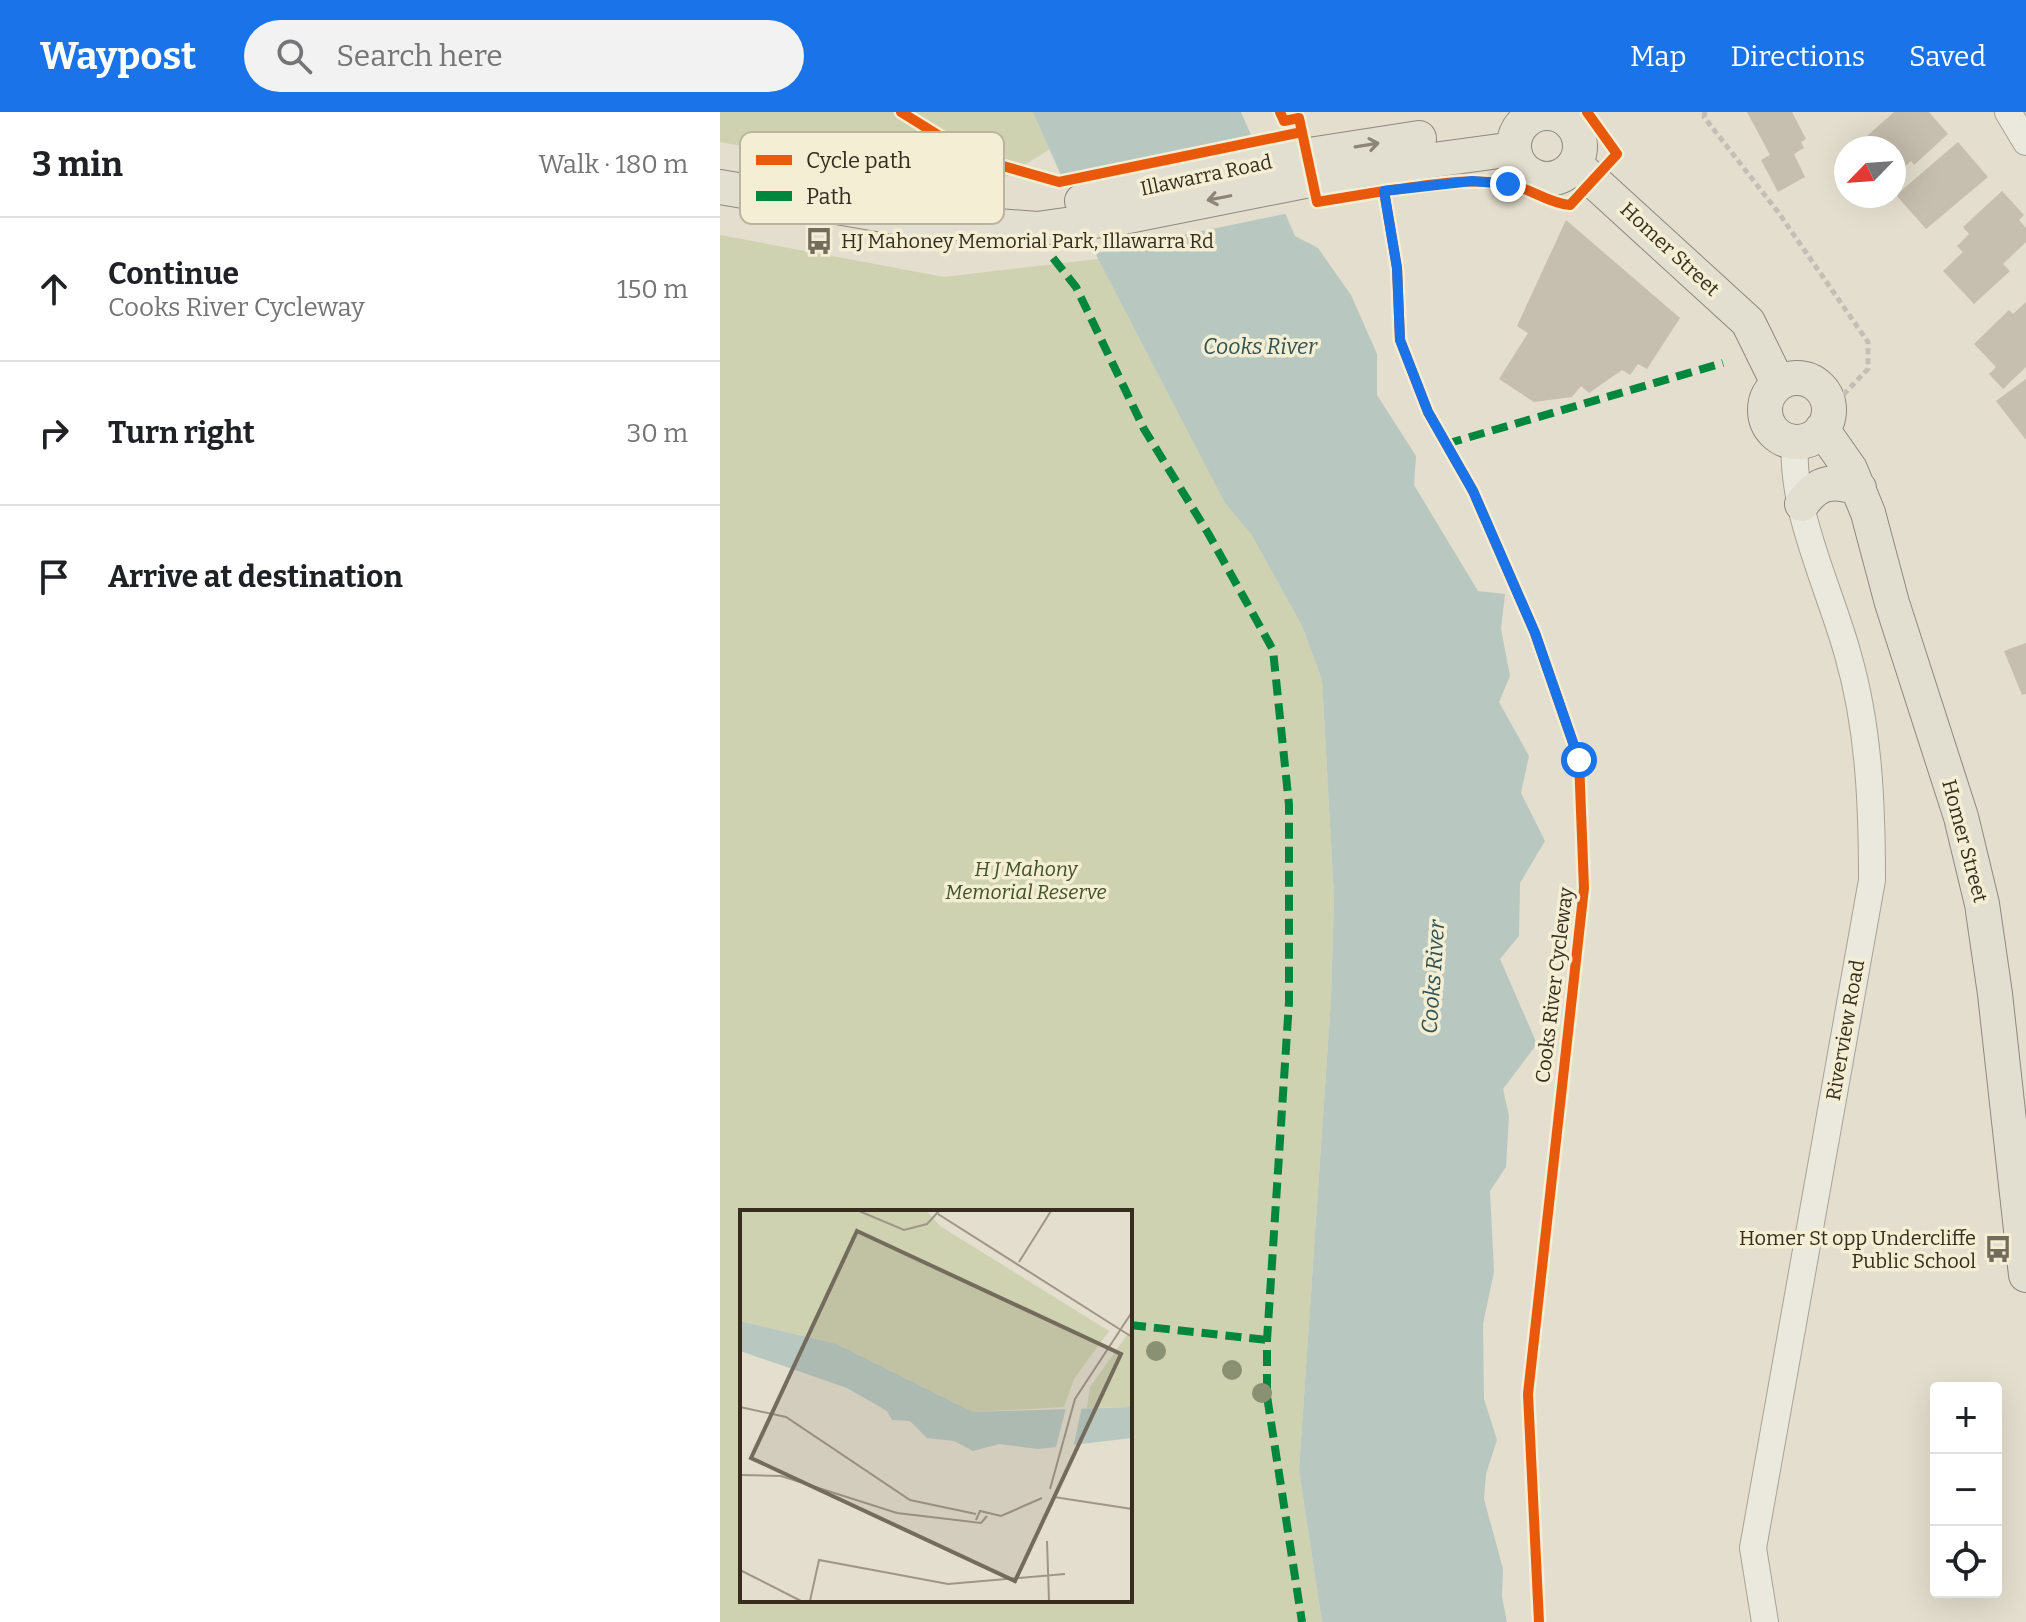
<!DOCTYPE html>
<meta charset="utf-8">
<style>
:root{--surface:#fff;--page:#f2f2f2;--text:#202124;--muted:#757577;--line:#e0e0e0;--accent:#1a73e8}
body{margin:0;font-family:Bitter,serif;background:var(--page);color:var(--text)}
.controls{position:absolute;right:24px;bottom:24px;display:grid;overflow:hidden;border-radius:8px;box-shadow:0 8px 32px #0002}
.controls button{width:72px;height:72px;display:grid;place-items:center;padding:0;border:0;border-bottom:2px solid var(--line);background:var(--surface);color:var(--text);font:40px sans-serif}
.compass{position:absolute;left:1114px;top:24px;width:72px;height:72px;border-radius:50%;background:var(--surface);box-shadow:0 8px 32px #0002;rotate:245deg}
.stop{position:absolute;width:24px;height:24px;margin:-18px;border:6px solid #1a73e8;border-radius:50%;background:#fff}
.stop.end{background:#1a73e8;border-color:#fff;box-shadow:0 2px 8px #0008}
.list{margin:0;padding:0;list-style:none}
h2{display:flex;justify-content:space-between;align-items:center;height:104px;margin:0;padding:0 32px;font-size:34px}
h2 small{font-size:26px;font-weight:400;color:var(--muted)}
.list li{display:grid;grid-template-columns:52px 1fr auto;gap:24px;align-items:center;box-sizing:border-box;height:144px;padding:0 32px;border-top:2px solid var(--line)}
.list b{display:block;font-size:30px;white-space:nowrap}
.list p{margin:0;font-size:26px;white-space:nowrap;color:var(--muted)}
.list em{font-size:26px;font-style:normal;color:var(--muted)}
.icon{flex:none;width:44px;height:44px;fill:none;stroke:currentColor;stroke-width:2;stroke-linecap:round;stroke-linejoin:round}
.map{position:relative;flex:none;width:1306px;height:1510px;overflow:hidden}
header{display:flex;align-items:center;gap:48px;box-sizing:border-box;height:112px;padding:0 40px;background:var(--accent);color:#fff}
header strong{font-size:38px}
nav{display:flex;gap:44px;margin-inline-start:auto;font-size:28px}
.search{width:560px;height:72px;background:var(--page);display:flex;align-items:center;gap:20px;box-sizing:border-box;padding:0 28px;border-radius:44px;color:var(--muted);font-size:30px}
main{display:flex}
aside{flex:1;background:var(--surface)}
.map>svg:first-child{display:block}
.green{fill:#ced2b0;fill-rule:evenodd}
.water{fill:#b8c8c0}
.pier{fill:#e3decd}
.building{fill:#c6beae}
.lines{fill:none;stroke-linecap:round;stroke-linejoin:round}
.minor-casing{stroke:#a8a396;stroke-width:28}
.major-casing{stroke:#8e887d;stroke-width:36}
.path{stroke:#c4bfb5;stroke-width:5;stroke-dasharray:6 4;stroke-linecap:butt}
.minor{stroke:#ebe8de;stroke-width:26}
.major{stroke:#e2dfd0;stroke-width:34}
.quiet{stroke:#00873e;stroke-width:8;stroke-dasharray:16 8;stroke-linecap:butt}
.cycleway-casing{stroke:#f3eed4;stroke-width:15}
.cycleway{stroke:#e8590c;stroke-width:10}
.tree{fill:#8a9072}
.oneway{stroke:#8c8678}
.route{stroke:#1a73e8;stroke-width:10}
.labels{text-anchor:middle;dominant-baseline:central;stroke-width:7;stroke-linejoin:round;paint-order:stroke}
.street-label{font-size:20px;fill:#362d1f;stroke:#f3eed4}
.poi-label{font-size:20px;fill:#362d1f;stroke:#f3eed4;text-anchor:start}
.park-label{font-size:20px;font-style:italic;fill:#415127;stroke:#f3eed4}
.water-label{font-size:22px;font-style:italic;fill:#2f5254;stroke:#f3eed4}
.inset-road{fill:none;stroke:#9e9787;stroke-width:2}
.view{fill:#736b5c;fill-opacity:0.15;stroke:#736b5c;stroke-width:4}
.inset-edge{fill:none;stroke:#362d1f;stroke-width:4}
.key{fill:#f3eed4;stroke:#bab49e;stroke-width:2}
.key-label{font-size:22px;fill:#362d1f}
</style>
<header>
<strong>Waypost</strong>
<div class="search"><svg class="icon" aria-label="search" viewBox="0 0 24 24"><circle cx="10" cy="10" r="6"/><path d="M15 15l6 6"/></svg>Search here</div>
<nav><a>Map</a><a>Directions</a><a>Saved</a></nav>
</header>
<main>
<aside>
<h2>3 min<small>Walk · 180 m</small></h2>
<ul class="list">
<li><svg class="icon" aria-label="ahead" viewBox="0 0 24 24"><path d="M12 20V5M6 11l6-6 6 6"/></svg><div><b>Continue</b><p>Cooks River Cycleway</p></div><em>150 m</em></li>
<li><svg class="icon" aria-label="right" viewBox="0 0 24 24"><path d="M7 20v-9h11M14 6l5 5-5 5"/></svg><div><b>Turn right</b></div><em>30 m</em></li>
<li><svg class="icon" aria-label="arrive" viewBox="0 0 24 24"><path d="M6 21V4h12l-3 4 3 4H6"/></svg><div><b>Arrive at destination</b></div></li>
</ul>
</aside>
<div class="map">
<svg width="1306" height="1510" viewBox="0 0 1306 1510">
<rect width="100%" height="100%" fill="#e3decd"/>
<path class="green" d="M0 0H313L330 37 279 69 225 72 0 30Z
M0 123 224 165 378 147 505 390 531 422 582 514 602 568 614 785 611 887 579 1358 602 1510H0ZM22 1100H410V1488H22Z"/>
<path class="water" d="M313 0H521L575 124 598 136 631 183 657 242V283L696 344 694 373 758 479 785 482 781 517 790 564 779 590 809 644 801 681 825 729 800 771 799 824 780 847 817 932 783 977 789 1004 786 1055 770 1079 774 1160 763 1212 764 1287 777 1328 766 1362 764 1387 783 1457 782 1485 787 1510H602L579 1358 611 887 614 785 602 568 582 514 531 422 505 391 378 147Z"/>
<path class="pier" d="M535 22 569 101 372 142 338 64Z"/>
<path class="building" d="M1027 0H1072L1086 27 1081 30 1084 36 1074 42 1085 65 1058 80 1041 48 1050 43Z
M1174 0H1209L1228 22 1194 53 1191 49 1174 64V36L1137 33Z
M1238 30 1268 65 1206 117 1176 83Z
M1282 79 1304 103 1299 108 1306 116V130L1283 152 1290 159 1254 192 1223 159 1243 140 1237 134 1249 122 1243 115Z
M846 108 960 206 927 257 918 252 910 263 902 258 869 281 861 274 852 285 814 290 779 267 808 221 797 214Z
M1306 190V255L1283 277 1269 262 1276 255 1254 232 1289 198 1293 202Z
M1306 267V328L1276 289Z
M1306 531V582L1302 583 1284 539Z"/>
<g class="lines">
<g class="minor-casing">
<path id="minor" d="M825 0V1
M1288 0 1306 30
M1045 1510 1033 1436 1152 768C1152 692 1149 616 1128 543 1110 477 1070 398 1075 330"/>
</g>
<g class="major-casing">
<path id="major" d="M794 34a33 33 0 1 1 66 0a33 33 0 1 1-66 0Z
M855 52 1028 210 1058 271
M0 75 187 107 317 117 403 105 640 58 794 37
M362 89 570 46 699 26
M1045 298a32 32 0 1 1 64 0a32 32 0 1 1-64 0Z
M1102 317 1130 357 1148 401 1172 491 1241 705 1262 792 1275 882 1306 1163
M1082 392C1098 369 1112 368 1139 376"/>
</g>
<path class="path" d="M985 0 984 5 1058 100 1148 230V257L1123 283"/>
<use href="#minor" class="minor"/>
<use href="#major" class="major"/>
<path class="quiet" d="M333 146 356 175 424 317 488 421 553 538 569 693V890L547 1228V1284L582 1510
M726 332 1003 251
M410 1213 547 1228"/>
<g class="cycleway-casing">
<path id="cycleway" d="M181 0 255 46 339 70 582 20
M560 0 564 9 579 6 597 90 664 79 677 156 680 228 708 300 753 379 815 521 859 648 864 776 808 1282 819 1510
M664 79C706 74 750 64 791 73 812 77 828 91 850 93L897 42 867 0"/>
</g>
<use href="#cycleway" class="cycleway"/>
</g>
<g class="tree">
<circle cx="436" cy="1239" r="10"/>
<circle cx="512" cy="1258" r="10"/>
<circle cx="542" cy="1281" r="10"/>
</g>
<defs><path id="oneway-shaft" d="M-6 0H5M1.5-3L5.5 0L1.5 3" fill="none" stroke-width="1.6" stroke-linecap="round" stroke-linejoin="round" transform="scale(2)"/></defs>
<g class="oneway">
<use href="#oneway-shaft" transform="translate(647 33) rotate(-9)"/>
<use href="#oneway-shaft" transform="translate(499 86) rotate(169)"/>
</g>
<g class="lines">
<path class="route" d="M788 72 752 69 664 79 677 156 680 228 708 300 753 379 815 521 859 648"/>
</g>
<defs>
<g id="bus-bare" transform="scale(2.16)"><path d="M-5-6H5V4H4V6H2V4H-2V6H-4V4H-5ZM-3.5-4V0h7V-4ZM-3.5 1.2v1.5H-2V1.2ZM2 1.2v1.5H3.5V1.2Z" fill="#736b5c" stroke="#f3eed4" stroke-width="2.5" paint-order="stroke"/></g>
</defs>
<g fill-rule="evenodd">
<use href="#bus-bare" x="99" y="129"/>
<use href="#bus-bare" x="1278" y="1137"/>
</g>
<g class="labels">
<g class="street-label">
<text transform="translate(486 63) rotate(-12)">Illawarra Road</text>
<text transform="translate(950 137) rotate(43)">Homer Street</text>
<text transform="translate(1245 729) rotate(75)">Homer Street</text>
<text transform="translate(834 873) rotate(-83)">Cooks River Cycleway</text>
<text transform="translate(1125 918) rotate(-80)">Riverview Road</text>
</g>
<g class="poi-label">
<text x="121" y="129">HJ Mahoney Memorial Park, Illawarra Rd</text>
<text x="1256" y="1126" text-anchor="end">Homer St opp Undercliffe<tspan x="1256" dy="23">Public School</tspan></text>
</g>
<g class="park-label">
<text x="306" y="757">H J Mahony<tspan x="306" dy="23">Memorial Reserve</tspan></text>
</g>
<g class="water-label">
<text x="540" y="234">Cooks River</text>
<text transform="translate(713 865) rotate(-86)">Cooks River</text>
</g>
</g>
<g transform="translate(20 1098)">
<rect width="392" height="392" fill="#e3decd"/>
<path d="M0 1H187L200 16 369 121 334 169 324 197 233 202 97 134 0 111ZM392 118V197L347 198 350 177Z" fill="#ced2b0"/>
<path d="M0 111 97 134 233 202 392 197V228L298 239 259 234 233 241 214 231 187 228 170 211 152 210 147 201 107 178 0 141Z" fill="#b8c8c0"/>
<path d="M327 194 342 197 333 238 316 237Z" fill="#e3decd"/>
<path class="inset-road" d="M119 1 164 20 187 14 199 1M198 4 392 127M279 52 311 1M0 197 46 207 170 290 236 304M0 265 41 266 157 303 241 313 247 306M310 279 335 189 392 102M314 287 392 299M236 310 240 301 261 306 302 288M307 331 309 391M0 360 61 391M70 391 79 350 208 374 325 364"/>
<path class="view" d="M117 21 381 144 275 371 11 248Z"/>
<rect width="392" height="392" class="inset-edge"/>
</g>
<rect x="20" y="20" width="264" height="92" rx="12" class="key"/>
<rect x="36" y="43" width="36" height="10" fill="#e8590c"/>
<rect x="36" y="79" width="36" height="10" fill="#00873e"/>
<g class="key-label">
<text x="86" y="56">Cycle path</text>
<text x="86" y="92">Path</text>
</g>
</svg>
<div class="controls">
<button>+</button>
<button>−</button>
<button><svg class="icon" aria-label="locate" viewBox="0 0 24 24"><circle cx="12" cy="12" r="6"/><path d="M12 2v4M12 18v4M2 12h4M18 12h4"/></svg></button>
</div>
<svg class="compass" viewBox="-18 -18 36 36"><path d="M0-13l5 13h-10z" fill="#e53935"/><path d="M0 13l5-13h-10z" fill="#757577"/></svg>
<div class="stop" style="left:859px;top:648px"></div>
<div class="stop end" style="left:788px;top:72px"></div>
</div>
</main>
